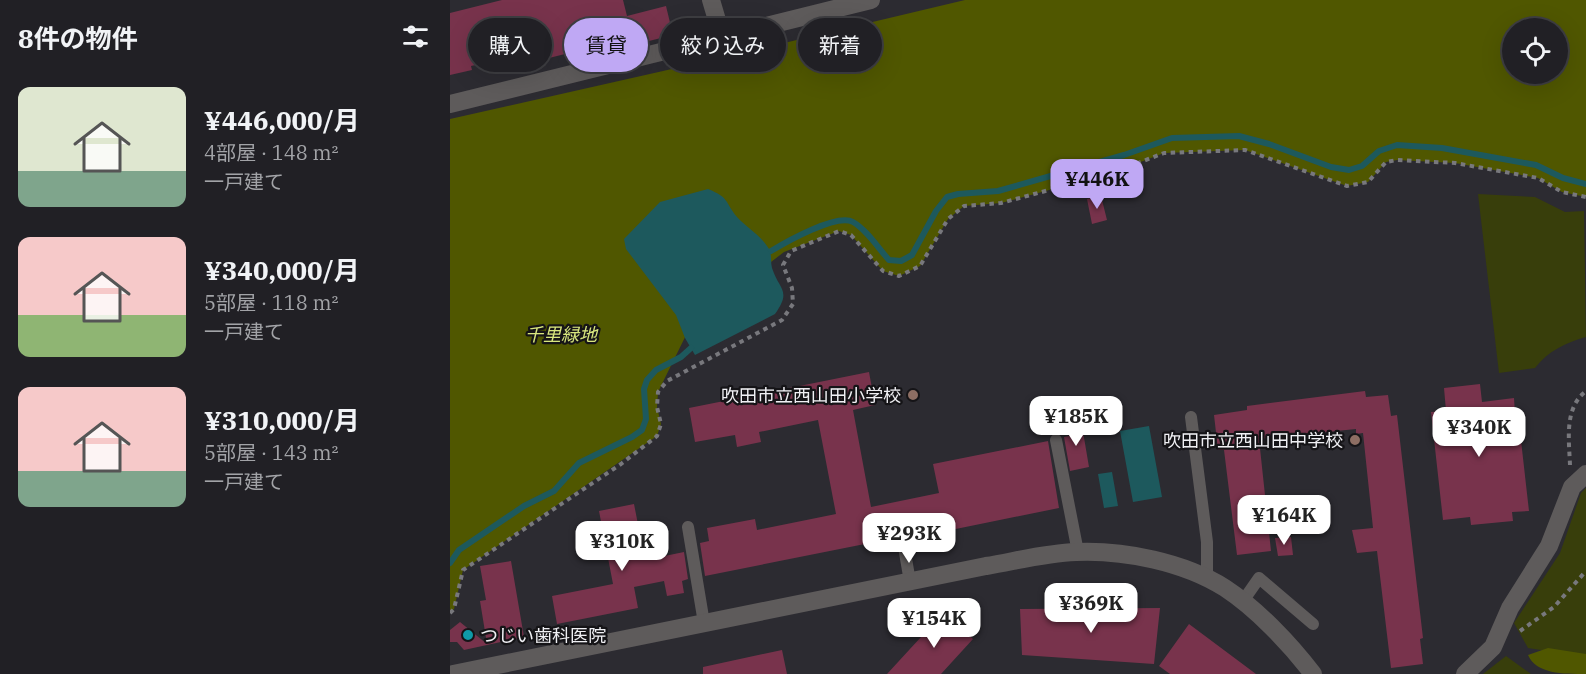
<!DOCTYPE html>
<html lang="ja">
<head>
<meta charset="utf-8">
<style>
  :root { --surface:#212025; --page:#29282d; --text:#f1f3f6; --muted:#a2a3a7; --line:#3e3e42; --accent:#bfa8f4 }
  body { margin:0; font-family:"IBM Plex Serif","Noto Sans JP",serif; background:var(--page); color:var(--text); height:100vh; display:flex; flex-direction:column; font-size:22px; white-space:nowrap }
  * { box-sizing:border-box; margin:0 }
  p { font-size:20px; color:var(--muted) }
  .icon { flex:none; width:33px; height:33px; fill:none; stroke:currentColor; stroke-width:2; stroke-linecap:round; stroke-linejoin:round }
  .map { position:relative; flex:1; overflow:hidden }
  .drawer { display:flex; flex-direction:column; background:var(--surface); width:450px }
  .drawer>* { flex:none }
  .hud { position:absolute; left:18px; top:18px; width:570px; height:54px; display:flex; gap:12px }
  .fabs { position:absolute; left:1052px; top:18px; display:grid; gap:12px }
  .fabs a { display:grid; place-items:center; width:66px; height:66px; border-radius:50%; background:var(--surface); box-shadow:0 6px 24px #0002,0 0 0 2px var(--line); font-size:30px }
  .price { position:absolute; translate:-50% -51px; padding:0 14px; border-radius:12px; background:#fff; color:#222; font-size:20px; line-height:39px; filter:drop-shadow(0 2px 3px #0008) }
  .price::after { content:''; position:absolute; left:50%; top:36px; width:18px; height:14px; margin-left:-9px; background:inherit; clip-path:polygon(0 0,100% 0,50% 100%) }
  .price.active { background:var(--accent); color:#111 }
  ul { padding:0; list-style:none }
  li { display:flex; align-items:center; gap:18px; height:150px; padding:0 18px }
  li span { display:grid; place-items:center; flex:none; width:168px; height:120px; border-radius:12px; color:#555 }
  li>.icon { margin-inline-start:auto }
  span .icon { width:72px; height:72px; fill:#fffc; stroke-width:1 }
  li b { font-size:26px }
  h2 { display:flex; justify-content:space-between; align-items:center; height:72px; padding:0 18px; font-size:26px }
  .chip { padding:0 21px; border-radius:27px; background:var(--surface); box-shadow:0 6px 24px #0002,0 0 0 2px var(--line); font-size:21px; line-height:54px }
  .chip.active { background:var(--accent); color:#111 }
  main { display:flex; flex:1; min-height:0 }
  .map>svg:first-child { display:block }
</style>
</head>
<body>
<main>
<section class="drawer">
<h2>8件の物件<svg class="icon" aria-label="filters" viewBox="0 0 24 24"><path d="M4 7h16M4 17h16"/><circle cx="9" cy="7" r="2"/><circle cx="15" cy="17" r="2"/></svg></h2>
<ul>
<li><span style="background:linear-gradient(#dfe7d0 70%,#7fa58c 0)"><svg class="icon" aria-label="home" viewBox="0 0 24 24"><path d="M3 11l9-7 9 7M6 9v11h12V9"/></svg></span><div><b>¥446,000/月</b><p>4部屋 · 148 m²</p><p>一戸建て</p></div></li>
<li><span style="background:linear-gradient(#f6c9c9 65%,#8fb573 0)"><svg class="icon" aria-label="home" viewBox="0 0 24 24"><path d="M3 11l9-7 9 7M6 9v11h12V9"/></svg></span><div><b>¥340,000/月</b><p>5部屋 · 118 m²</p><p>一戸建て</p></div></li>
<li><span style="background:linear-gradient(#f6c9c9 70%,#7fa58c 0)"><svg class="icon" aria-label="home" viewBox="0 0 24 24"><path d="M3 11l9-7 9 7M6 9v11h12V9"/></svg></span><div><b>¥310,000/月</b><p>5部屋 · 143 m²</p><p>一戸建て</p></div></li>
</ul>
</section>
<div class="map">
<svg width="1136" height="674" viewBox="0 0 1136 674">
  <rect width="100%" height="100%" fill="#2c2b31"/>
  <path fill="#383e0b" d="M1028,194L1085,197L1115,212L1134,211L1136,337C1115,343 1098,351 1085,368L1049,373Z
    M1136,488V657L1078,648L1064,623L1110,553L1131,493Z
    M1056,656L1081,674H1033Z"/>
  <path fill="#505700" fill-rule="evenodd" d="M515,0H1136V197L1112,192L1088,178L1005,163L947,160L936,162L918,182L897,186L795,150L714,153L662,173L551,203L514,206L498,219L470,266L449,276L433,271L401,235L389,231L334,252L242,323L208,392L207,407L211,424L207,436L13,570L4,609L0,613V119L275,57ZM1062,28H1107V74H1062Z
    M1098,648L1136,654V674C1113,674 1086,674 1078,655Z"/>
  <path fill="#1d595d" d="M258,189C280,198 274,201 287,217C296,227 309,234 317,246C323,253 320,260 322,268C329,290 342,290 325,314L245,355L235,338L226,315L176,249L174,239L210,202Z
    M699,426L712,497L683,502L670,431Z
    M662,472L668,506L654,508L648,474Z"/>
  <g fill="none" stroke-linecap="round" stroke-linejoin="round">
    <path stroke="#1d595d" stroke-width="6" d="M321,251C336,242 387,213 403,222C417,230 428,248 439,260L451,261L462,255L486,211L497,197L508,194L548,191L674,155L722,138L789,136L819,144L881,167L899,170L912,166L929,151L947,145L992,148L1086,165L1113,178L1136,184
      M0,563L9,550L74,506L104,491L129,463L182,437L192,430L196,419L194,389L197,380L206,370L231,357L241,348"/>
  </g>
  <path fill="#78334c" d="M52,0H173L177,16L216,6L223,35L191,43L190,38L147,50V46L75,64L76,68L55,73L52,59L21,66L22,70L0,75V13Z
    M651,196L657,220L642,224L637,199Z
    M419,372L425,405L403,410L421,507L489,493L483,464L598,441L609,508L496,531V528L459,535L451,533L445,538L255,576L250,543L259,541L257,528L305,519L307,530L386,514L368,420L309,432L311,442L287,447L285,435L245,442L239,408Z
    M1030,384L1032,402L1064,398L1065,414H1068L1079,511L1062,512L1063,521L1021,525L1020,517L993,520L981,412L996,411L994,388Z
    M915,391L916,397L938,395L941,416L947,415L973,638L970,639L973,664L941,668L927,551L907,553L902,530L923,528L913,433L906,434V429L809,439L821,551L787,555L774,450H768L764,415L797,410V406Z
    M631,420L639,467L620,471L614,437L619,436L616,423Z
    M184,504L195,560L234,552L238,579L232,581L234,593L217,596L214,581L184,587L188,608L107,624L102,596L163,584L149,511Z
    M841,537L843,555L828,556L825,538Z
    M61,561L74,637L14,650L7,642H0V630L10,622L37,644L30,601L36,600L30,566Z
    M710,608L704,664L572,655L570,609Z
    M494,612L523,639L491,674H437Z
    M739,624L806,674H720L709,666Z
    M332,650L337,674H253V667Z"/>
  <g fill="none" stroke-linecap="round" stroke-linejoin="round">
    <path stroke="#78787d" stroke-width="4" stroke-dasharray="4.5 4.5" stroke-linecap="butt" d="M1120,465C1119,439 1114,408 1136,391
      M0,613L4,609L13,570L171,464L207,436L211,424L207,407L208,392L217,381L332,320L343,304L342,288L333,265L341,251L389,231L401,235L433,271L449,276L470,266L498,219L514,206L551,203L662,173L714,153L795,150L897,186L918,182L936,162L947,160L1005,163L1088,178L1112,192L1136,197
      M1070,631L1104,607L1136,571"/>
    <path stroke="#5e5b5b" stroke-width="12" d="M741,417L757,542V579
      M606,440L628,552
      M238,527L254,623
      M453,541L460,582
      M793,601L809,578L863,624"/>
    <path stroke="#5e5b5b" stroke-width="18" d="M0,104L421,0
      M1015,674L1043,647L1060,608L1099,546L1122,487L1136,474"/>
    <path stroke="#5e5b5b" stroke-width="18" d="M261,0L272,37
      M3,674L536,566C566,561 596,553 626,552C674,550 734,562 775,588C807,609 840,644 863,674"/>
  </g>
  <g fill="#8d6e63" stroke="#151417" stroke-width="2">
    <circle cx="463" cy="395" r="6"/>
    <circle cx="905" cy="440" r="6"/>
  </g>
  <circle fill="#0f9aa8" stroke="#151417" stroke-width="2" cx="18" cy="635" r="6"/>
  <g text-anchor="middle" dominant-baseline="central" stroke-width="4.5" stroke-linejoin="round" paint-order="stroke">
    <g font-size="18" font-style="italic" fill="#d8e67e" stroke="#151417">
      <text x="111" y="334">千里緑地</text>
    </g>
    <g font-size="18" fill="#f0f0f4" stroke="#151417" text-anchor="end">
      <text x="451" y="395">吹田市立西山田小学校</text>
      <text x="893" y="440">吹田市立西山田中学校</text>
      <text x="30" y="635" text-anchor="start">つじい歯科医院</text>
    </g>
  </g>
</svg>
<div class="fabs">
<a><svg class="icon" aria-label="locate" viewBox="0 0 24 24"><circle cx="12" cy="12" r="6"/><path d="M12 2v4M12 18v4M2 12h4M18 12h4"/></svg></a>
</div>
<b class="price active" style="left:647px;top:210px">¥446K</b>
<b class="price" style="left:626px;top:447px">¥185K</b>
<b class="price" style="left:1029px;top:458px">¥340K</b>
<b class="price" style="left:834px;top:546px">¥164K</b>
<b class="price" style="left:459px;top:564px">¥293K</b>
<b class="price" style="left:172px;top:572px">¥310K</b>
<b class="price" style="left:641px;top:634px">¥369K</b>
<b class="price" style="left:484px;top:649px">¥154K</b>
<div class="hud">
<a class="chip">購入</a>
<a class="chip active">賃貸</a>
<a class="chip">絞り込み</a>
<a class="chip">新着</a>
</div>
</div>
</main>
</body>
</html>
